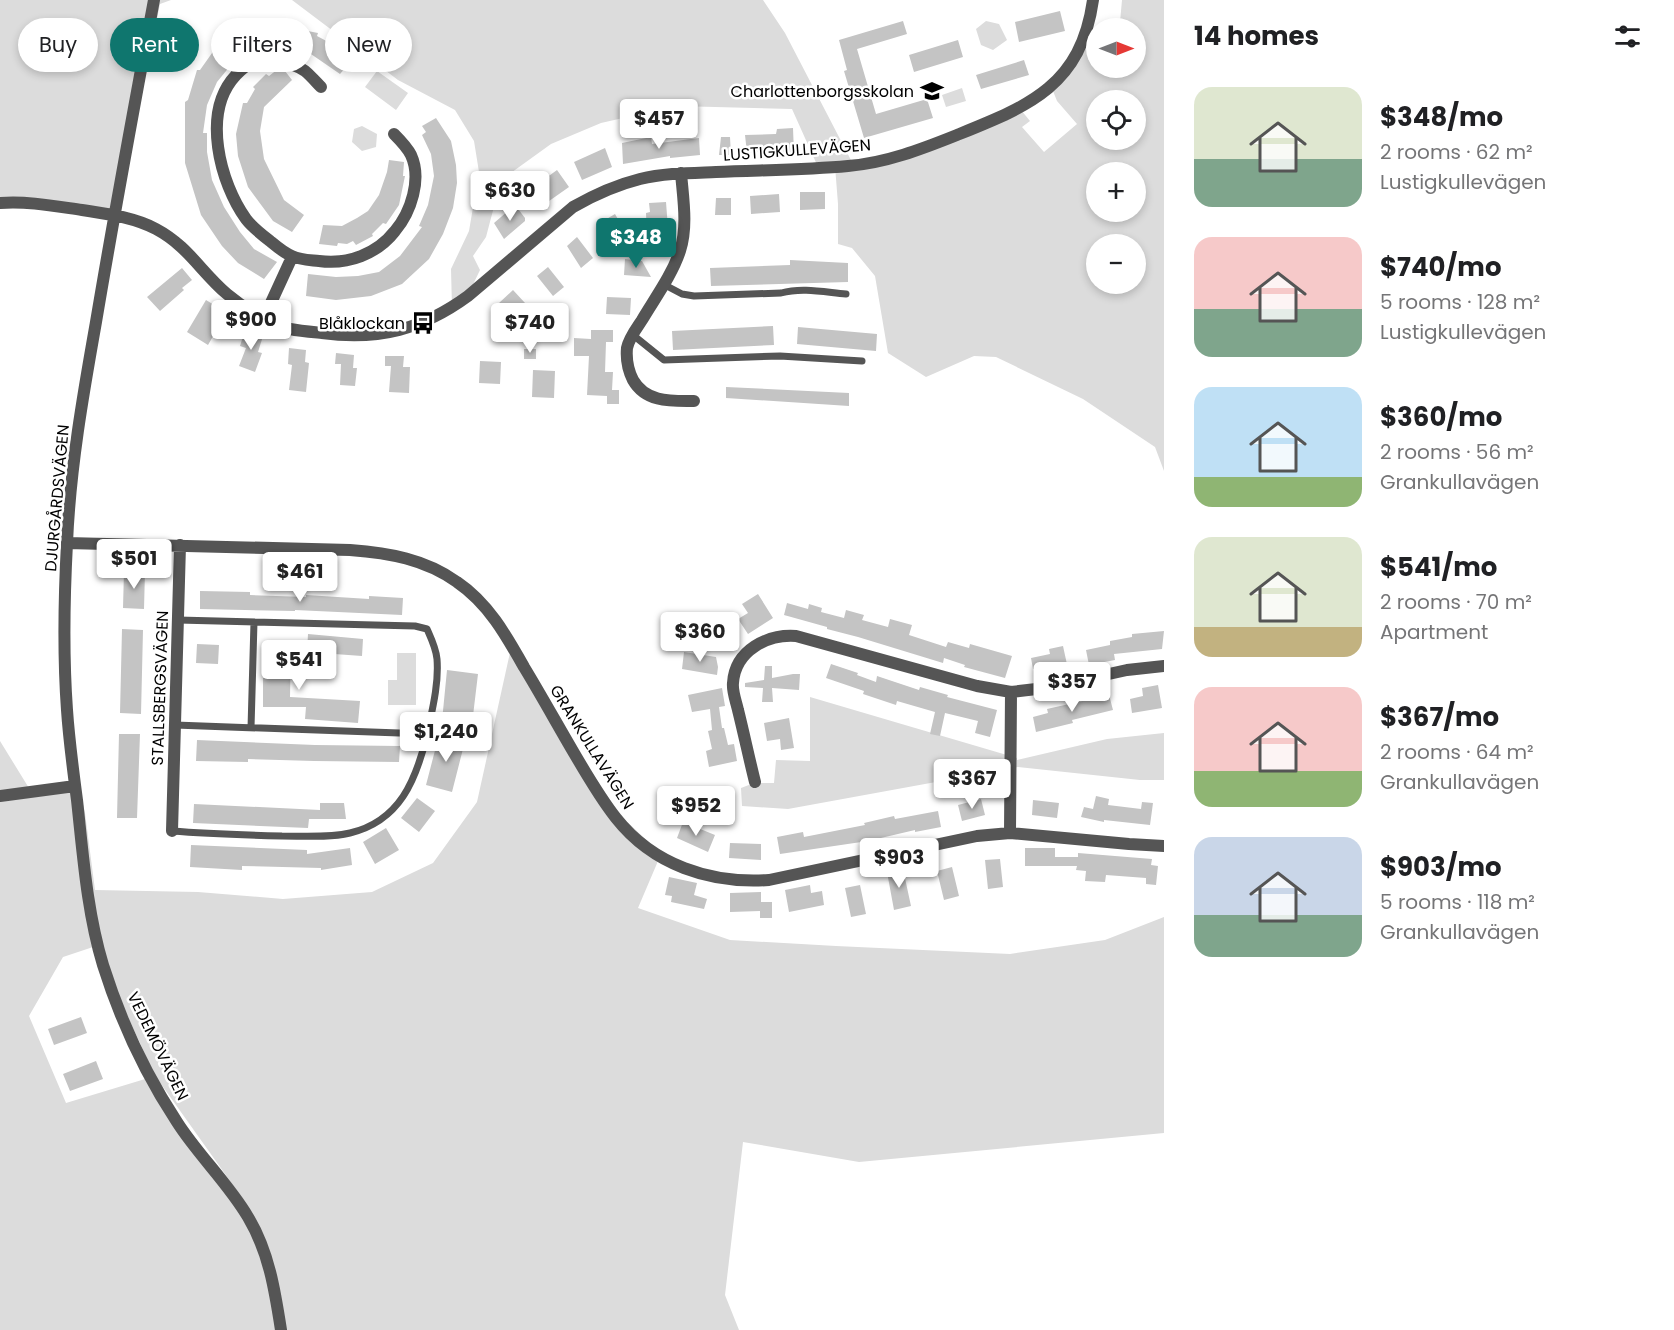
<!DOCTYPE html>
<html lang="en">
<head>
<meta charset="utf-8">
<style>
  :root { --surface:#fff; --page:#f6f6f6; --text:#202124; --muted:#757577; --accent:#0f766e }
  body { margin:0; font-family:Poppins,sans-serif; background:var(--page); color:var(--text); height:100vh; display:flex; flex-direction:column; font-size:22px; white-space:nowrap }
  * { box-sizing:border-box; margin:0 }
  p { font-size:20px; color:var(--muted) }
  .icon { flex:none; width:33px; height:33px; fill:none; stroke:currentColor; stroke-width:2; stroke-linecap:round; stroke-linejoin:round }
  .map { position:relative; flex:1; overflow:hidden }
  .side { display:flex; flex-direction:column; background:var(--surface); width:510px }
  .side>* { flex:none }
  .guide { position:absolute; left:18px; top:18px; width:570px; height:54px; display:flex; gap:12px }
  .needle { width:39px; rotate:90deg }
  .buttons { position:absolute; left:1086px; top:18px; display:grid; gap:12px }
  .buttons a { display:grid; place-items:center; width:60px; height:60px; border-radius:50%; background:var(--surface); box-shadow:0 3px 9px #0003; font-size:30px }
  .price { position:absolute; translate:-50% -51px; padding:0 14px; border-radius:6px; background:#fff; color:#222; font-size:20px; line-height:39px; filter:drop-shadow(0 2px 3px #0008) }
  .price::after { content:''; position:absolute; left:50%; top:36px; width:18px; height:14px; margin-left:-9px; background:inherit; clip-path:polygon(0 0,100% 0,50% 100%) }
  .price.active { background:var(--accent); color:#fff }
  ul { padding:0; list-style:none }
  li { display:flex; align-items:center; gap:18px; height:150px; padding:0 30px }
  li span { display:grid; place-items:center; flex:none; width:168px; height:120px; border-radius:18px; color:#555 }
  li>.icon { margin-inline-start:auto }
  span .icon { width:72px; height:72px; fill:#fffc; stroke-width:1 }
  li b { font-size:26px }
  h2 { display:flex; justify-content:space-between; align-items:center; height:72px; padding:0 30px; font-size:26px }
  .pill { padding:0 21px; border-radius:27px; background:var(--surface); box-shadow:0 3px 9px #0003; font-size:21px; line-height:54px }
  .pill.active { background:var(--accent); color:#fff }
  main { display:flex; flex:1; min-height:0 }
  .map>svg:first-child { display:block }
</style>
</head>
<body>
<main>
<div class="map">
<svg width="1164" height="1330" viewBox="0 0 1164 1330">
  <rect width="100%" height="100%" fill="#fff"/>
  <path fill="#dcdcdc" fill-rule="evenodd" d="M0,0H171L160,4L127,168L113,216L0,204Z
    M292,0H763L785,33L853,164L873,162L1021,110L1030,121L1022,127L1044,152L1077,124L1057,101L1053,91L1067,77L1087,47L1096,59V68H1136V28H1117L1120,22L1122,0H1164V471L1155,447L1083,399L996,357L974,356L926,377L888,353L875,276L852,248L838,244V204L835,166L818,167L792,109L676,106L601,123L551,144L501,180L486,237L473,256L480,270L468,295L452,308L451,269L469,231L479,172L474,141L455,110L398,80ZM1096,100H1136V140H1096ZM1096,172H1136V212H1096ZM1096,244H1136V284H1096Z
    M986,21L999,24L1007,40L993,50L981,45L976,29Z
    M377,71L408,93L396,110L365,87Z
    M962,88L966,101L946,107L942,95Z
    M362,126L377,134L376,147L362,151L352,142L354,129Z
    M513,639L561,725L620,815L661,854L638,908L730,940L836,946L1010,954L1105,940L1164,917V1133L859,1162L743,1142L725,1295L739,1330H0V741L32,793L80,791L85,813L95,890L198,892L283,899L372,892L433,863L477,802ZM102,944L113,984L155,1076L66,1103L29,1016L63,957ZM161,1084L245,1202L179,1117Z
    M397,653H416V705H388V680H397Z
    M810,697L1017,758V760L1107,739L1164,733V780H1140L1018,767L788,809L742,806L741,788L754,783H774L776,760L810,761Z"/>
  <path fill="#c4c4c4" d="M1060,11L1065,31L1019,42L1015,22Z
    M903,21L907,34L857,49L876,114L927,99L933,118L864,138L844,71L847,70L839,40Z
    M250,24L254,28L286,24L287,27L318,33L317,36L347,52L344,55L352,60L340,74L308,52L285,47L284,44L275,45L265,43L267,46L257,47L235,60L217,82L207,105L203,133H207V152L212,180L224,207L240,232L254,249L277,262L264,279L238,263L222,246L201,215L185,163V102L188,100L197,70H200L217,46L221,48Z
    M958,40L963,57L914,72L909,55Z
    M1024,60L1029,75L981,89L976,75Z
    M278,69L285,71L292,80L264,107L260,131L264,159L284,200L304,215L292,232L273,221L248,187L238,156L236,134L243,103H247L255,89L253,87L266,74L269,76Z
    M436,118L451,141L456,165L457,183L453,208L443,234L429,259L402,284L371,296L336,300L306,296L308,274L336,277L358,276L379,272L400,256L422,227L419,226L428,205L434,176L431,154L422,135L426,132L422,126Z
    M793,128L794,154L777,155V150L747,153L745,135L776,134L777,129Z
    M651,137L652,144L699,138L700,155L670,158V156L623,164L622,143Z
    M721,137H730L731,155H719Z
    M605,148L612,167L582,180L574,162Z
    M389,160L404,162L403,176H405L399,205L386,224L383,223L372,234L373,236L356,245L353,241L347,244L338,243L337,246L319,244L323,225L342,226L357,218L368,211L379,195L387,172Z
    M557,170L569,187L542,206L531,189Z
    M800,192H825V209L800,210Z
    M779,194L780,212L751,214L750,196Z
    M716,198H731V215H715Z
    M666,202L668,228H660V234L647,235L646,213L650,212L649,203Z
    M515,205L525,218V221L504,239L494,223Z
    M615,214L630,240L616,248H612L598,224Z
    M577,237L593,258L581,268L567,246Z
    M625,259L642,261L651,277L624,275Z
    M790,260L848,263V282L711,286L710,268L790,265Z
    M548,267L564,287L553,296L537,276Z
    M182,268L192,280L182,288L184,290L160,311L147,297Z
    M513,290L537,316L517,335L503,320L509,315L499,303Z
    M607,297L631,298L630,315L606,314Z
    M206,300L224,311L217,322L220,324L208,345L187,332Z
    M773,326L774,345L673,350L672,331Z
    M798,327L877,334L876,351L797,344Z
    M245,330L263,336L258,352L262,353L255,372L239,366L246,348L240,346Z
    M591,330H613V342H606L605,372H613L612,390H619V404H607V396L587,395L589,356H574V338L591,339Z
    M289,348L306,350L305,362L309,363L306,392L289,390L292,365L288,364Z
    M524,349H536V359H524Z
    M336,353L354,355L353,368H357L355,386L340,385L341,364H335Z
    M385,356H404L403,367H410L409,393L389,392L391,366H385Z
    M480,361L501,362L500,384L479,383Z
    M533,370L555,371L554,398L532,397Z
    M726,387L849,393V406L726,398Z
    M124,571H145L144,609L123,608Z
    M200,591L250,592V595L306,597V595L369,599V596L403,598L402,615L295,610V611L200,609Z
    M758,594L773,618L748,634L738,619L748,613L742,604Z
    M787,603L808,609L809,604L822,608L821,612L844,618L846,610L864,615L862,620L888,627L890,619L912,625L909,635L946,647L948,642L969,648L970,644L1012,656L1005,678L964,667L965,665L944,658L943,663L858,637L827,629V627L784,615Z
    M122,629L143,630L141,714L120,713Z
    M1164,631L1162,649L1114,654L1115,660L1089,665L1086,650L1110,645V641L1132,637V634Z
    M308,634L363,639L362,656L307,652Z
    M197,644L219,645L218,664L196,663Z
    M263,645L291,646L290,697L360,701L358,723L305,719L306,707H263Z
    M1063,646L1068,669L1041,675L1040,668L1033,669L1031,658L1050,654L1049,649Z
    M684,652L716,657L718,667L717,675L682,669Z
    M831,664L858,673L857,675L876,682L877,676L919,690L920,687L948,695L947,697L997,710L990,737L975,733L978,721L945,713L940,736L930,734L935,712L897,701L896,705L863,694L864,691L826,678Z
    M765,666H772V678L793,674H800L799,690L772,688L773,702H762L763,688L745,687V683L764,680Z
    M447,670L478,674L472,724L442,721Z
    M1158,685L1162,708L1132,713L1130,699L1143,696L1142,688Z
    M722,688L725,706L719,707L722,728H724L728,745L734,744L737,761L709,767L706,751L712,749L708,731L712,730L710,709L692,712L688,695Z
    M1109,695L1113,710L1072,720L1073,723L1036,732L1033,717L1048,713L1047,709Z
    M789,718L794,748L781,750L780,739L767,741L764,723Z
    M119,734H140L137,818H117Z
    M439,735L465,741L452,792L426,785Z
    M197,740L315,745L400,746L399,762L314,761L248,759V762L196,761Z
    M1096,796L1109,799L1108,805L1141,809L1142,802L1153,803L1150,825L1104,820V822L1081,817L1084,807L1093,809Z
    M417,798L435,811L419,832L401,818Z
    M981,799L985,815L962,821L958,805Z
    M1033,800L1059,803L1057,818L1032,815Z
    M320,803H344L346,819H309L308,828L193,823L194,804L320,810Z
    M938,811L941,827L915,832V830L868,841L780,854L777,837L803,832L804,837L865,825L864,823L894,816L895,819Z
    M683,822L715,835L708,852L677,838Z
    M386,828L399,850L375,864L363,842Z
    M730,843L761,844V860L729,858Z
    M191,845L307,850V854L350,848L352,865L321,870V868L242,866V870L190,867Z
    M1025,848H1055V857H1078V853L1152,859L1151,865L1158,866L1156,885L1146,884V878L1106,875L1105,882L1085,881L1086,871L1076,870L1077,866H1025Z
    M1000,859L1003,887L988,889L985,860Z
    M952,867L959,896L944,900L937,871Z
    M903,869L911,906L894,910L887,872Z
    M669,877L697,883L694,895L707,899L704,909L671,902L672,896L665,895Z
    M810,885L811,893L822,891L824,905L789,912L785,890Z
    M860,885L866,914L851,917L845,888Z
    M761,892V902H772V918H760V911L730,912V893Z
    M81,1017L87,1033L54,1045L48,1029Z
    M96,1061L103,1079L70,1091L63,1074Z"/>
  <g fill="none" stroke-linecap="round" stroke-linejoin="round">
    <path stroke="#555" stroke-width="7" d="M663,284L682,294L694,296L781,293C802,287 824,292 846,294
      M633,335L664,360L780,356L862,361
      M175,725L427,734
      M251,728L254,622
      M172,831C209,834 245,835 282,836C304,836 328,838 350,833C400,821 416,780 427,735C432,711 439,684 437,659C436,648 431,638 427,629L415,626L178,620"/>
    <path stroke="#555" stroke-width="12" d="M154,0C134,107 114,215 96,322C83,395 70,469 67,543C64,599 63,655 67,710C69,740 73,770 77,800C83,855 87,912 103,965C120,1019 146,1075 177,1122C198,1155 228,1183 248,1217C269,1252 275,1291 281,1330
      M321,87C316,82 311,76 305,71C297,65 286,62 276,60C259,57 247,63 236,75C201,112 220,183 246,219C252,227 261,234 270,241C276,246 284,253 292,256C300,260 310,260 319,261C348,265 377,254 395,231C411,212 422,179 411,155C407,147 400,140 394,134
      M681,173C683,198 688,226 680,251C672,275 655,298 642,320C636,329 629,338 627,348C626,359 628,370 633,380C646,403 672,401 694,401
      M0,203C28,201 54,206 82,210C107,214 133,217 156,229C188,246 201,272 227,294C245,309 267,322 290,329C300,331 312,332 322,333C378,341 423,329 468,296L573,207C594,195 616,185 640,179C665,173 691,173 716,172C760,170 805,170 848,166C886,163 922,149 957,135C1029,106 1081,86 1093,0
      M264,318L292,257
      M67,543L350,550C389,553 425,559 457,582C488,603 506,635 524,667C541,695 557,724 574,753C587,775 600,798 616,818C653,865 710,884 769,880L977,836L1010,833L1129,844L1164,846
      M755,782C749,758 744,734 738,710C736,701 732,691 733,683C735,650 768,634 796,636L977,686L1011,692L1045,688L1127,670L1164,666
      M0,796L75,786
      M172,831L180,545
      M1010,833L1011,692"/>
  </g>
  <defs>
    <g id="school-bare" transform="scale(1.8)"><path d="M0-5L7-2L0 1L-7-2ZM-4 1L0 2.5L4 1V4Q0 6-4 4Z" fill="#000" stroke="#fff" stroke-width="2.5" paint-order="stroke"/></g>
    <g id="bus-bare" transform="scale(1.8)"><path d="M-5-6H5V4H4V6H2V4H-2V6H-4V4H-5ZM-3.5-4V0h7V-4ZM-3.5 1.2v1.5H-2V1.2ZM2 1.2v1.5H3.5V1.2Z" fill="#000" stroke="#fff" stroke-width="2.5" paint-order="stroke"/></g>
  </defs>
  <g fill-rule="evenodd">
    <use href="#school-bare" x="932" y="91"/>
    <use href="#bus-bare" x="423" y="323"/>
  </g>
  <g text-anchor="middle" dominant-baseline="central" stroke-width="5" stroke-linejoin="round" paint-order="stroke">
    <g font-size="16" fill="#000" stroke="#fff" text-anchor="end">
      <text x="914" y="91">Charlottenborgsskolan</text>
      <text x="405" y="323">Blåklockan</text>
    </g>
    <g font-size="16" fill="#000" stroke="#fff">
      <text transform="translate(797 150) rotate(-4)">LUSTIGKULLEVÄGEN</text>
      <text transform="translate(57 498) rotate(-85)">DJURGÅRDSVÄGEN</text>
      <text transform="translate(160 688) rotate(-88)">STALLSBERGSVÄGEN</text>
      <text transform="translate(592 747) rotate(58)">GRANKULLAVÄGEN</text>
      <text transform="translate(158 1046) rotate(64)">VEDEMÖVÄGEN</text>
    </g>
  </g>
</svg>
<div class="buttons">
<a><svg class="needle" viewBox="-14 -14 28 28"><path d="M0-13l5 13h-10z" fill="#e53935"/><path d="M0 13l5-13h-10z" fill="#757577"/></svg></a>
<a><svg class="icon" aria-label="locate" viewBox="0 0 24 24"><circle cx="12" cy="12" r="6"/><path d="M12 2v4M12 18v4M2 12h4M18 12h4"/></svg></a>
<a>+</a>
<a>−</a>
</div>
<b class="price" style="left:659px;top:150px">$457</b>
<b class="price" style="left:510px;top:222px">$630</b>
<b class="price active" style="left:636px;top:269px">$348</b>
<b class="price" style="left:251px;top:351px">$900</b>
<b class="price" style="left:530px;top:354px">$740</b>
<b class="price" style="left:134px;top:590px">$501</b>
<b class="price" style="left:300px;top:603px">$461</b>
<b class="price" style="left:700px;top:663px">$360</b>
<b class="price" style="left:299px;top:691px">$541</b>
<b class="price" style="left:1072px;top:713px">$357</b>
<b class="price" style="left:446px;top:763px">$1,240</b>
<b class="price" style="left:972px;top:810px">$367</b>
<b class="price" style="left:696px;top:837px">$952</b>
<b class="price" style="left:899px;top:889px">$903</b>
<div class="guide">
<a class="pill">Buy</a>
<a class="pill active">Rent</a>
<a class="pill">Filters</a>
<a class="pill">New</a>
</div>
</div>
<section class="side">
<h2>14 homes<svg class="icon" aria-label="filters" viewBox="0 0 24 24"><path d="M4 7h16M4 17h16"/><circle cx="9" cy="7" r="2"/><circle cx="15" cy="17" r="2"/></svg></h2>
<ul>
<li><span style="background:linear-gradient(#dfe7d0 60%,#7fa58c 0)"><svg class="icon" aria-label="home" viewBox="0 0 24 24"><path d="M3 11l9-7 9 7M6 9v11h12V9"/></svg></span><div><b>$348/mo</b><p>2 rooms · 62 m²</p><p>Lustigkullevägen</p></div></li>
<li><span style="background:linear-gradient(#f6c9c9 60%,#7fa58c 0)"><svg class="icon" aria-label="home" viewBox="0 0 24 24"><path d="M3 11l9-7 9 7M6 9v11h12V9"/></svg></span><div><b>$740/mo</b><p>5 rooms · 128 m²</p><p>Lustigkullevägen</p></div></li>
<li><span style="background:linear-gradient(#bfe0f5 75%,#8fb573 0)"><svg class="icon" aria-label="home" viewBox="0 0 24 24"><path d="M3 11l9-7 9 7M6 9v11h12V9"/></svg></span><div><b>$360/mo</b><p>2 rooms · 56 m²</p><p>Grankullavägen</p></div></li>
<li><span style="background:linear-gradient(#dfe7d0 75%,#c2b280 0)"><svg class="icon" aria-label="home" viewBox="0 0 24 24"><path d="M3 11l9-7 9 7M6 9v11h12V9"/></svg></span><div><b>$541/mo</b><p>2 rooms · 70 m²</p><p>Apartment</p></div></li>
<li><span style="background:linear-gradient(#f6c9c9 70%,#8fb573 0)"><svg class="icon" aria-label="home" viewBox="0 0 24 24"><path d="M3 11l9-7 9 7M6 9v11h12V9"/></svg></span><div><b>$367/mo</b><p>2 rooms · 64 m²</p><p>Grankullavägen</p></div></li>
<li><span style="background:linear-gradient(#c9d6e8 65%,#7fa58c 0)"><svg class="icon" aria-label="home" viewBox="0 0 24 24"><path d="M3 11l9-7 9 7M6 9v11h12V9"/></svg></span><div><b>$903/mo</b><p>5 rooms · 118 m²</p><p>Grankullavägen</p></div></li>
</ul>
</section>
</main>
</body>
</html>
